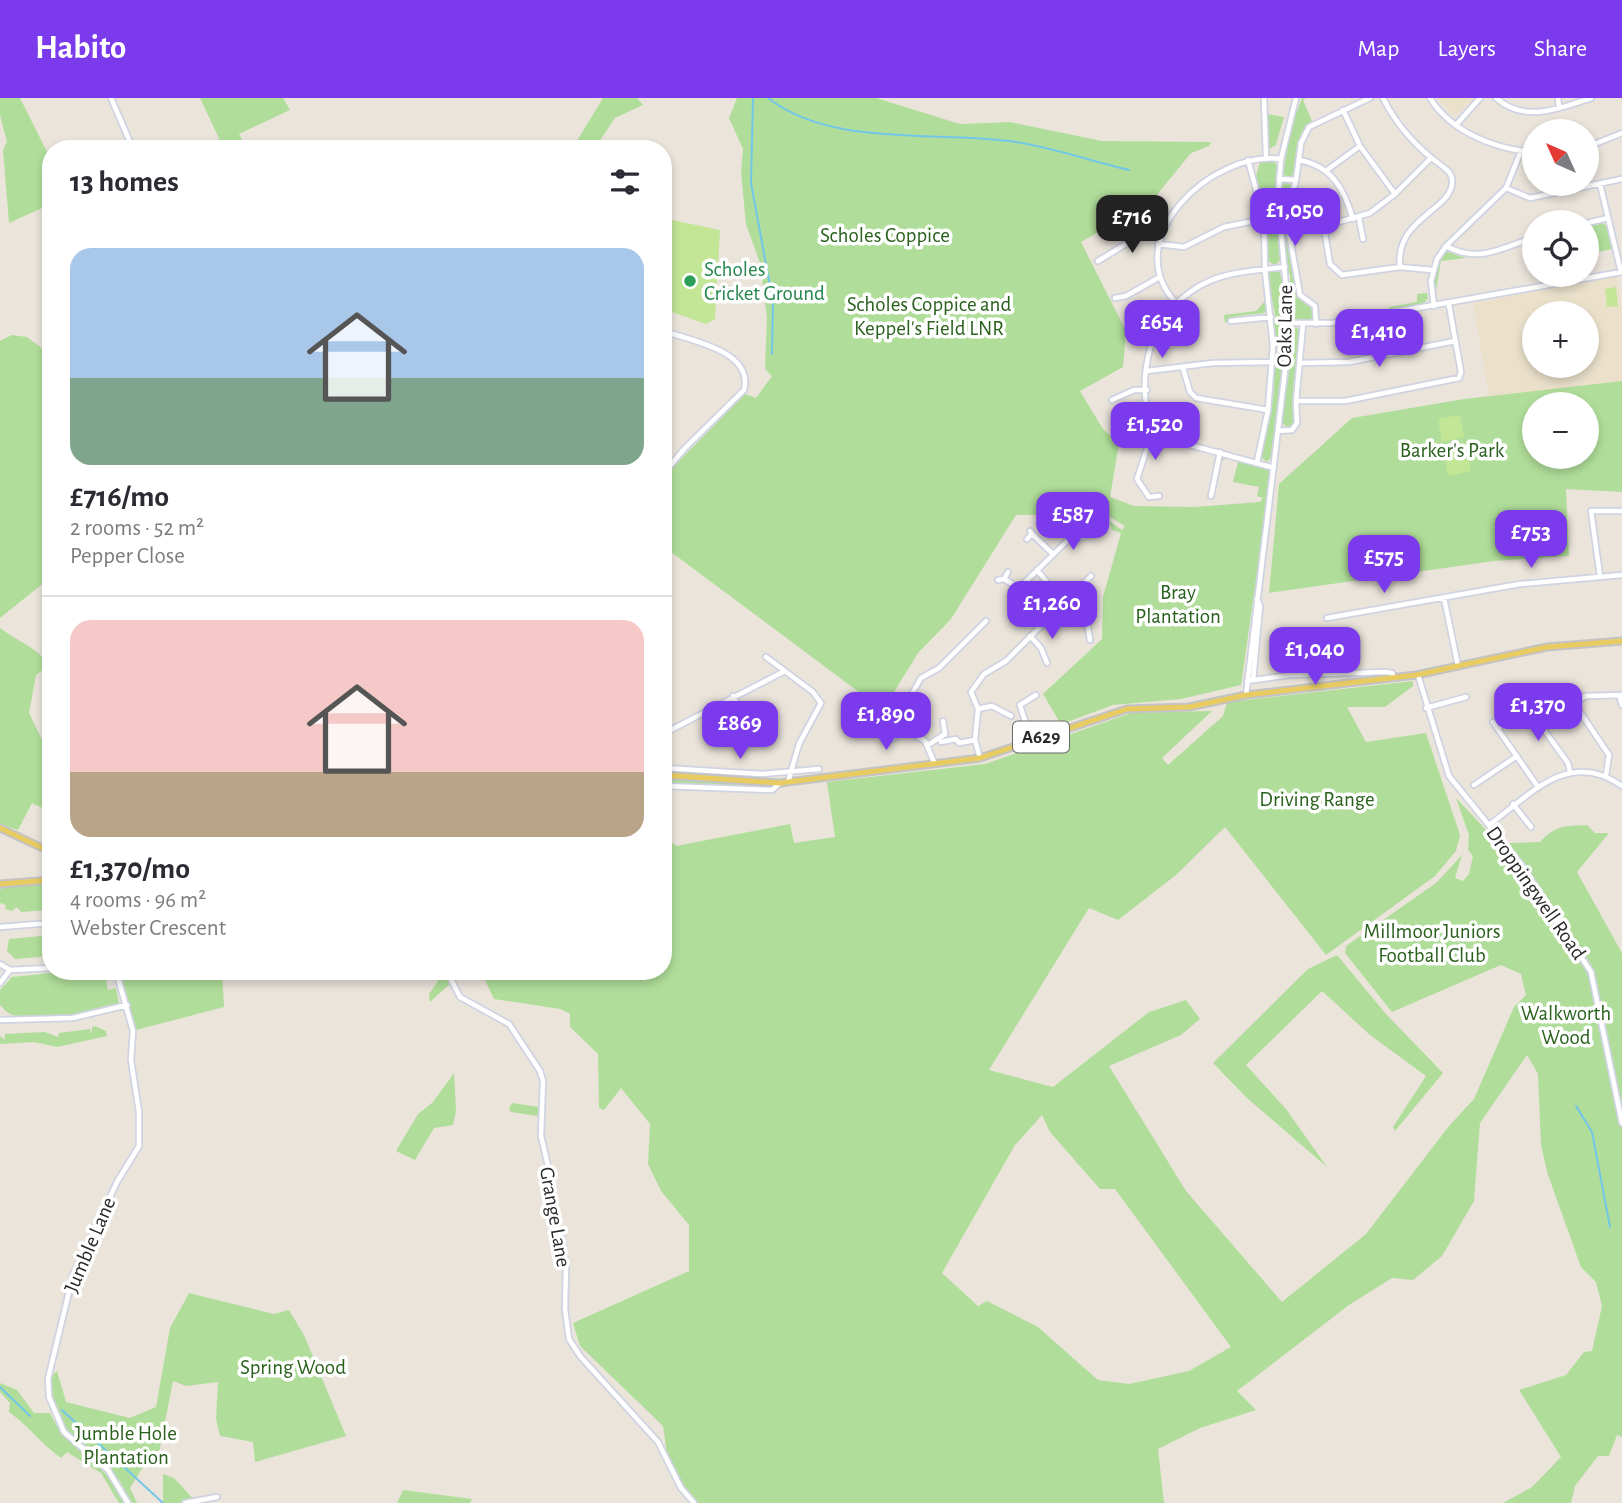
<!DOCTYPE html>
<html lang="en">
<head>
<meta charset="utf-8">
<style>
  :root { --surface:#fff; --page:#f2f2f3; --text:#2b2b33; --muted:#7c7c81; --line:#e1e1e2; --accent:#7c3aed }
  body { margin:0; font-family:"Alegreya Sans",sans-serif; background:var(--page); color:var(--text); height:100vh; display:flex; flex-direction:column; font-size:26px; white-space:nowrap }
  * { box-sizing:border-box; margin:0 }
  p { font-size:23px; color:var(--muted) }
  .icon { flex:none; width:38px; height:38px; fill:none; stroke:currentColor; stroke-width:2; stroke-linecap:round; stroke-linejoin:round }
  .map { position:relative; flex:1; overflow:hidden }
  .side { position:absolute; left:42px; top:42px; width:630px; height:840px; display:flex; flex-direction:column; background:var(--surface); border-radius:28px; box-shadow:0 4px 10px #0003 }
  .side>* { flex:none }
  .needle { width:46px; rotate:315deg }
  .buttons { position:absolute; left:1522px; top:21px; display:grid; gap:14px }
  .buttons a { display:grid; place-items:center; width:77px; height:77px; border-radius:50%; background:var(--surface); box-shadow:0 4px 10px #0003; font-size:35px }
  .price { position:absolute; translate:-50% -60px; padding:0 16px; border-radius:14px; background:var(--accent); color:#fff; font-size:23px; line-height:46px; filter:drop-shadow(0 2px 4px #0008) }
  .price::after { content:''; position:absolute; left:50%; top:42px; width:21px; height:16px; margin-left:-10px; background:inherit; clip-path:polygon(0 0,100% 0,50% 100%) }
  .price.active { background:#222; color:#fff }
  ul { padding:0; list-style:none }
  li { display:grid; align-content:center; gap:14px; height:371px; padding:0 28px }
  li+li { border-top:2px solid var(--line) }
  li span { display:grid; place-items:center; height:217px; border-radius:21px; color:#555 }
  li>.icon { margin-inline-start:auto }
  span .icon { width:126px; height:126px; fill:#fffc; stroke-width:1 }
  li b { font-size:30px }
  h2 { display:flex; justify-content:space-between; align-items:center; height:84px; padding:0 28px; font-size:30px }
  header { display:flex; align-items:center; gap:42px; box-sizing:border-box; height:98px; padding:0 35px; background:var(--accent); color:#fff }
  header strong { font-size:33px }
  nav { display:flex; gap:38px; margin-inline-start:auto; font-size:24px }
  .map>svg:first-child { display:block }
</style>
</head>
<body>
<header>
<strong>Habito</strong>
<nav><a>Map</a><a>Layers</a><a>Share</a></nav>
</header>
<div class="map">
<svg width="1622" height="1405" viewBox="0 0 1622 1405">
  <rect width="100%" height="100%" fill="#eae4db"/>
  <path fill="#ebe1cb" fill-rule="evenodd" d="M1437,0H1474L1459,16L1453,17Z
    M1617,178L1622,212V283L1489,299L1473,205ZM1535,215H1587V268H1535Z"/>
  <path fill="#b0de9a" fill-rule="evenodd" d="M0,0H20L51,62V106L9,125L3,52L7,44L0,17Z
    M200,0H283L290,12L239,36L247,51H224Z
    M603,0H637L643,7L615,20L594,51H572Z
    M737,0H876L960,26L1010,24L1102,43L1211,44L1209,48L1191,55L1151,104L1081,144L1126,233L1123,269L1080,293L1103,331L1119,346L1110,399L1134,408L1194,409L1260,404L1263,400L1257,398L1259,389L1233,384L1238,364L1227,360L1220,364L1223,357L1269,370L1270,385L1241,587L1181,601L1113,607L1062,626L1059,623L1043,596L1102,541L1103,499L1121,435L1112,432L1109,423L1122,432L1125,428L1105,416L1016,417L951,521L918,555L883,612L663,448V379L745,296L756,300L772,278L765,271L767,219L760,165L746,126L741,74L743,51L729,20Z
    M1302,0H1306L1303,2L1312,23L1301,36L1295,76L1289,80L1283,76L1291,29Z
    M1267,16L1284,19L1276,47L1269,51Z
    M1271,61L1277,67L1276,118L1281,161L1275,167L1266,162V126L1256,78L1260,64Z
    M1287,84L1292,87L1287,114L1298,196L1314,210L1312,223L1296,224L1291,219L1290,176L1287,174L1281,87Z
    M1602,125L1607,128L1612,151L1587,156V128Z
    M1445,153L1466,160L1441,163L1435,199V173Z
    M1275,172L1280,174C1294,222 1277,306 1273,357L1267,364L1260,358L1274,294V262L1278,261V239L1274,238L1273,221H1276L1267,178L1270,173Z
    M1427,195L1428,201L1423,202H1427L1423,206L1389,212V209L1417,204V196Z
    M1266,202L1267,212L1264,215L1237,218L1225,225L1224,217L1256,213Z
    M1296,229L1300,233L1293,290L1295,326L1288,330L1282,325L1291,238Z
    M12,237L27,239L51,257V479L0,520V243Z
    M1622,283V394L1566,391L1569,458L1494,463L1269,495L1279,386L1352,320L1464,301ZM1535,306H1587V359H1535Z
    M0,530C17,543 37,549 49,567L36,577L29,615L51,660V714L32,705L18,732L0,726Z
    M1413,583V588L1385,609H1347L1366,644L1426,635L1460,737L1456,753L1435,778L1326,857L1225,729L1176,777L1118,822L1089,810L989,972L1053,989L1149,914L1186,902L1200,921L1181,937L1109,968L1186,1093L1282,1204L1366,1136L1449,1028L1474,1001L1514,909L1526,897L1521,876L1501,867L1392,914L1345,855L1346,848L1436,785L1462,757L1455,780L1463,783L1469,776L1473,758L1468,752L1469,737L1456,700L1503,750L1511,745L1540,744C1556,727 1564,728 1587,727L1595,735H1609L1577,774L1622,855V1339L1617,1337L1609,1358H1598L1575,1388L1571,1405H1503L1532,1389L1561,1359L1519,1292L1566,1277L1584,1254L1592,1253L1602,1208L1596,1184L1581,1169L1548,1077L1541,1047L1538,976L1527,957L1480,1025L1474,1103L1442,1158L1413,1182L1392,1180L1349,1207L1237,1293L1256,1312L1200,1330L1158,1351L1164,1405H698L683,1387L667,1356L663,1328L580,1248L573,1225L689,1173V1127L661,1093L648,1066L650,1026L621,990L604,1012L599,1010L598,956L570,929V916L560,911L494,901L484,880L475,873H663V738L676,748L790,726L794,745L835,739L827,684L985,666L1131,615L1212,613L1162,660L1168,667L1223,618L1227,604ZM1042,1017L1050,1034L1100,1091H1115L1231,1249L1189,1273L1129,1286L1098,1282L1038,1229L987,1203L978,1208L942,1175L1015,1047Z
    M663,679L769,689L663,685Z
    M18,787H51L49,812L21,814L17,809L12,813L5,811L6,807L0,805V791Z
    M51,837V858L15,861L7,853L9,841Z
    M1337,857L1386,916L1443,975L1395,1033L1393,1029L1426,978L1370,937L1322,893L1246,967L1286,1011L1327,1069L1247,1000L1213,965L1308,871Z
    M70,873H111L113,880L106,882L108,892L116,890L119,905C97,916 38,924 13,917C8,916 4,911 0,907V892L12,879Z
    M120,873H222L224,909L136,932Z
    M444,874L451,885L430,904L429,896Z
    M95,928L106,933L107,938L57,949L34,944L0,946V938L5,942V936L45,934L58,939L59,935L90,931L92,936V929Z
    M454,975L456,1013L453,1027L434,1030L415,1062L396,1053L418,1016L433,1004Z
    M512,1005L539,1009L537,1018L511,1014L509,1011Z
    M189,1195L274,1216L289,1212L304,1237L346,1338L255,1364L253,1344L220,1338L216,1321L218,1284L186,1288L173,1283L159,1355L145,1366L130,1390L137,1405H130C116,1360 81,1360 63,1328C55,1314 53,1295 50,1280L57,1273L66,1304L130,1320L156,1309L170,1230Z
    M0,1285L17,1292L34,1315H50C67,1353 110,1366 125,1405H119L101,1375L67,1354L61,1360C41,1346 28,1327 9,1314L10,1305L0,1294Z
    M163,1376L174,1380L197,1405H163Z
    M403,1392L472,1401L470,1405H397Z"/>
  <path fill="#c2e596" d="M672,122L720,132L715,221L706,226L663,211V155Z
    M1616,189L1618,208L1607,209L1605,191Z
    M1460,317L1464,339L1442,344L1438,321Z
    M1466,351L1471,373L1448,378L1444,355Z"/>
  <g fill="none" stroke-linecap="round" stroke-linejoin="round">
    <path stroke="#73c6e7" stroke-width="2" d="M753,0L751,85L773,204L772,256
      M768,0C831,49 933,33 1009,43C1049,48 1090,63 1129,72
      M1576,1008L1592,1034L1610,1129
      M0,1289L30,1318
      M62,1312L163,1405"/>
    <g stroke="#d0d3e1" stroke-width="8">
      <path id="minor" d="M111,0L133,51
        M1264,0L1266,59
        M1383,0C1397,28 1417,50 1442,68C1449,73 1453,77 1452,86C1449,113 1395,121 1400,169
        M1430,0C1451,34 1496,52 1535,54
        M1496,0C1524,25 1559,11 1591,0
        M1558,0L1559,10
        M1343,12L1360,48L1395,96
        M1456,27L1480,0
        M1587,49L1622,35
        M1431,60L1395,96L1370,115L1332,126L1325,136L1330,166L1342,177L1400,169L1432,172
        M1248,62L1264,121L1265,172L1273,248L1268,312L1257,364
        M1299,62C1332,68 1344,91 1353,121
        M1327,72L1360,48
        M1279,81L1296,82L1301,45L1309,29L1370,0
        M1296,82L1289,109L1288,129L1300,197L1315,208L1316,226
        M1600,86L1621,174
        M1506,90L1530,100L1622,81
        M1359,120L1363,141
        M1587,125L1608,120
        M1158,146L1184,149L1224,129L1264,121
        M1446,148C1479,166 1501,150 1535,139
        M1098,163L1152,130L1163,132
        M1115,200L1126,198L1158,180
        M1176,205C1117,141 1212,52 1281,61
        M1434,208L1431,183L1437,161L1446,148L1506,90L1521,53
        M1231,223L1271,219
        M1287,225H1332L1622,174
        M663,233C690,242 754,253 744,292L685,350L663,376
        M1300,265L1349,264L1455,243
        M1183,270L1190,294L1196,300L1268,312
        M1147,273L1213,265L1272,264
        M1112,302L1134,292H1147
        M1296,303H1345L1459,280L1461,274L1449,207
        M1278,333L1292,332L1297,325L1296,303L1303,226
        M1274,370L1172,342C1133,327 1143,260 1158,229C1166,213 1181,200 1196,190C1223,173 1254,173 1285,169
        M1159,398L1149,399L1137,381L1147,350L1159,334
        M1211,398L1220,354
        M1032,436L1053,456
        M1027,441L1032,436L1030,433
        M1037,472L1065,506
        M1600,478L1591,413H1622
        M1004,481L1019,490L1067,443L1104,433
        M998,482L1004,481L1008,474
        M1075,497L1085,511L1090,542
        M1444,500L1458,568
        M1327,520L1520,486L1622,477
        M1030,538L1041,550L1047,565
        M766,559L813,594L821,605L799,646L788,684
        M1418,577L1449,678L1522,768L1591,874L1622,1025
        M1253,582L1260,508L1257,501
        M1247,583L1289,577L1385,574L1392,575L1394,580
        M1566,593L1609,657L1606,677
        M1246,597L1286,265L1287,200L1278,100L1281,61L1296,0
        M1619,597L1622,607
        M733,598L752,632
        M1526,607L1568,665L1570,674
        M1426,610L1466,599
        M978,611L992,608L1011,618
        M1576,611L1577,603L1586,598L1622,597
        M874,624L890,642L906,632
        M1493,624L1538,689
        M1498,630L1529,610
        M663,636L783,574
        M1031,642L1020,607L1036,597
        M941,644L956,641L959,645L975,642
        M928,647L945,636L943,623
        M980,660L975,642L978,611L971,594L984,576L1006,563L1091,478
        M934,664L925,643L906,632L903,624L905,608L921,580L939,570L986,523
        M663,670L761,676L819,671
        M1474,687L1517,658
        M663,688L772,692L780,685
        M1513,706L1531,729
        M1489,727C1530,697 1569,650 1622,688
        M0,829L51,825
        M0,866L10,872L0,885
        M10,872L51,870
        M116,873L133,933L131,962L139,1014V1048L117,1084L73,1177L48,1281L49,1299L64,1334L108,1372L128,1405
        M447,873L460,899L509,926L540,973L543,983L541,1038L550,1076L551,1111L562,1141L566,1168L565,1211L569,1241L580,1258L658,1344L681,1390L694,1405
        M0,922L73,920L127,907
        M185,1405L217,1399"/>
    </g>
    <g stroke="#c3c3c3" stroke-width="9">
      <path id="major" d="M663,677L780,685L980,660L1127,611L1189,609L1246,597L1416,577L1547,549L1622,543
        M0,730L51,754
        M0,786L51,782"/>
    </g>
    <use href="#minor" stroke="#fff" stroke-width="4.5"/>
    <use href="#major" stroke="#e8cc62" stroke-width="5"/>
  </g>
  <circle fill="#2e9e5b" stroke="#fff" stroke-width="2.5" cx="690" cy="183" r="7"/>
  <g text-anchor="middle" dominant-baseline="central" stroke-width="7" stroke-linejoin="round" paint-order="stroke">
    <rect fill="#fff" stroke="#696969" stroke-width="2" x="1013" y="623.5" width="56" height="31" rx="5"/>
    <g font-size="19" font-weight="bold" fill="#292929">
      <text x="1041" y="639">A629</text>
    </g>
    <g font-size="21" fill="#2a611d" stroke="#fff">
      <text x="885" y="137">Scholes Coppice</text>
      <text x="929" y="206">Scholes Coppice and<tspan x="929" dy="24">Keppel's Field LNR</tspan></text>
      <text x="1452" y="352">Barker's Park</text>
      <text x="1178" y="494">Bray<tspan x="1178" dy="24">Plantation</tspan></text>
      <text x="1317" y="701">Driving Range</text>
      <text x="1432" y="833">Millmoor Juniors<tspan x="1432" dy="24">Football Club</tspan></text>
      <text x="1566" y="915">Walkworth<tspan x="1566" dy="24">Wood</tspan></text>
      <text x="293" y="1269">Spring Wood</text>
      <text x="126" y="1335">Jumble Hole<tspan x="126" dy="24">Plantation</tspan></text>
    </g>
    <g font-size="21" fill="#27864d" stroke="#fff" text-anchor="start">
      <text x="704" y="171">Scholes<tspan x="704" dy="24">Cricket Ground</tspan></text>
    </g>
    <g font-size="21" fill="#292929" stroke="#fff">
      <text transform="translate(1285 228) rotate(-89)">Oaks Lane</text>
      <text transform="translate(1536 795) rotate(55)">Droppingwell Road</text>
      <text transform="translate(555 1119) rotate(80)">Grange Lane</text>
      <text transform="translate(90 1147) rotate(-67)">Jumble Lane</text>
    </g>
  </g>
</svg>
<div class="buttons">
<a><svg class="needle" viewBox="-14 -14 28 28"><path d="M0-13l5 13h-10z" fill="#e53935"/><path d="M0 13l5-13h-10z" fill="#7c7c81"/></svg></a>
<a><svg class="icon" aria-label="locate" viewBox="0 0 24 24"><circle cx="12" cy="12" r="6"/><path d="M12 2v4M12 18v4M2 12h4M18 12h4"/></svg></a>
<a>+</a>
<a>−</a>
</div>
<b class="price" style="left:1295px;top:150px">£1,050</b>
<b class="price active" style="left:1132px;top:157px">£716</b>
<b class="price" style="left:1162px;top:262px">£654</b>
<b class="price" style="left:1379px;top:271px">£1,410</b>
<b class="price" style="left:1155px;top:364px">£1,520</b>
<b class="price" style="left:1073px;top:454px">£587</b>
<b class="price" style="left:1531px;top:472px">£753</b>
<b class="price" style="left:1384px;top:497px">£575</b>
<b class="price" style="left:1052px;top:543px">£1,260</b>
<b class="price" style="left:1315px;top:589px">£1,040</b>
<b class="price" style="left:1538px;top:645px">£1,370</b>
<b class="price" style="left:886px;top:654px">£1,890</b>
<b class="price" style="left:740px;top:663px">£869</b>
<section class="side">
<h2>13 homes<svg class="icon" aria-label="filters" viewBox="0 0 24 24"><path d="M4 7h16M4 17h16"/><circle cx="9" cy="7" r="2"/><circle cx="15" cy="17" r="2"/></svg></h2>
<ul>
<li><span style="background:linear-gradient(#a9c7e8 60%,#7fa58c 0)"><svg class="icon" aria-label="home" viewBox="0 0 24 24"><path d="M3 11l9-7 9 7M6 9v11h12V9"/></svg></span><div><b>£716/mo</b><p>2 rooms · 52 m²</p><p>Pepper Close</p></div></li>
<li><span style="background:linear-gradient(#f6c9c9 70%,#b9a48a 0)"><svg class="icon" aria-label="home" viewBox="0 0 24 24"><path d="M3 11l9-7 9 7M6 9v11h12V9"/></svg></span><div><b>£1,370/mo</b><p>4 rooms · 96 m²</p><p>Webster Crescent</p></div></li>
</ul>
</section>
</div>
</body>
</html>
